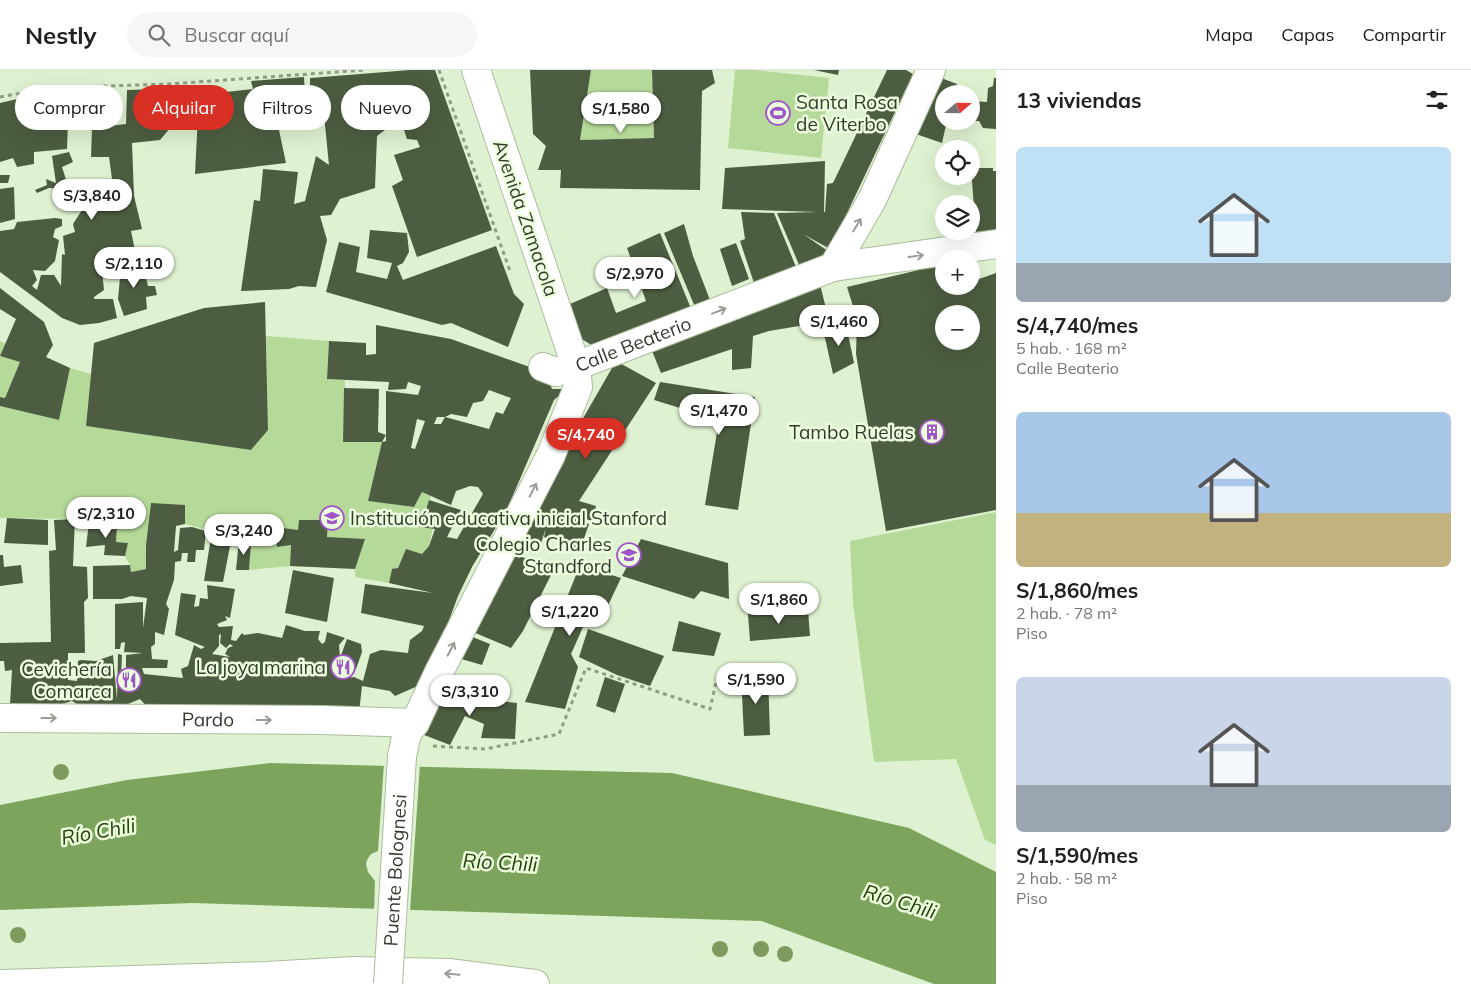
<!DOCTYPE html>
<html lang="es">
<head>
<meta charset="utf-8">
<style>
  :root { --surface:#fff; --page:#f6f6f6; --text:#202124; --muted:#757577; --line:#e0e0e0; --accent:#d93025 }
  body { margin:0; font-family:Mulish,sans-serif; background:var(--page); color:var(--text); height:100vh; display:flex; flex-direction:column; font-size:19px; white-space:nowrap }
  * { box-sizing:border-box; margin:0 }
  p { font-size:16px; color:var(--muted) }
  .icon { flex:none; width:28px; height:28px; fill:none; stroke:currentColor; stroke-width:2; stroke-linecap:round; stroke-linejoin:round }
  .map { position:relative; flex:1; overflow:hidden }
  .panel { display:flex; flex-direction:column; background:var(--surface); width:475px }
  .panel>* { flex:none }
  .banner { position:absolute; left:15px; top:15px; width:475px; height:45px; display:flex; gap:10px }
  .needle { width:32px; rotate:70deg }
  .fabs { position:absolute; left:935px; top:15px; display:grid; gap:10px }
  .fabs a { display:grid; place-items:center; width:45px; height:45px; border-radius:50%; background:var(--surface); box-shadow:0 5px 20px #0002; font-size:25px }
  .price { position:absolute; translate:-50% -42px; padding:0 11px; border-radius:18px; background:#fff; color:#222; font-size:16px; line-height:32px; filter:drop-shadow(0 1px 2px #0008) }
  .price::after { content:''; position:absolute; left:50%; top:30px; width:15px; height:11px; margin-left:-8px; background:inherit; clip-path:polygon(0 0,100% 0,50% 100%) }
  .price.selected { background:var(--accent); color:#fff }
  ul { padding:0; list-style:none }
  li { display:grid; align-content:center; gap:10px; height:265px; padding:0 20px }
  li span { display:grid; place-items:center; height:155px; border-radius:8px; color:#555 }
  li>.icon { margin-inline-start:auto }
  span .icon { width:90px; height:90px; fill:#fffc; stroke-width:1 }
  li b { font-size:21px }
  h2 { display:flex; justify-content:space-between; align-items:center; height:60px; padding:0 20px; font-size:21px }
  .pill { padding:0 18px; border-radius:22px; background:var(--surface); box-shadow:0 5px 20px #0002; font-size:18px; line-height:45px }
  .pill.selected { background:var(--accent); color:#fff }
  header { display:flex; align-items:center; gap:30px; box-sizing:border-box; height:70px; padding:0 25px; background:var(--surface); border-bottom:1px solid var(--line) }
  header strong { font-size:24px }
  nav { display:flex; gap:28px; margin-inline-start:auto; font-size:18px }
  .search { width:350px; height:45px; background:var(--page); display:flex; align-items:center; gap:12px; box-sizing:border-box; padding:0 18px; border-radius:28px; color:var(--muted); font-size:19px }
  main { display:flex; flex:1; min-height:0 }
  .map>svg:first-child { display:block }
</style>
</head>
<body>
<header>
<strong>Nestly</strong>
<div class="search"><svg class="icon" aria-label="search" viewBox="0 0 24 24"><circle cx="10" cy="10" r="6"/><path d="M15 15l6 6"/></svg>Buscar aquí</div>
<nav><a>Mapa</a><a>Capas</a><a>Compartir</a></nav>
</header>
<main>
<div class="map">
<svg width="996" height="914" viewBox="0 0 996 914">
  <rect width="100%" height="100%" fill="#def1d0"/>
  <path fill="#b5d999" d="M591,0H652L654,68L580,70Z
    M735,0H755L829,8L821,88L728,78Z
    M266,266L329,271L327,309L345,310L343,372H382L368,431L414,437L422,422L431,426L422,456L433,458L429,476L422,484L406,479L398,498L392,500L389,513L355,507V499L327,467V450H300L298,460L276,457L277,477L291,475L290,496L249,500L251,474L232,466L185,454L149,455L146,475V499L131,502L130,495L125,486L128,473L116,472L117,457L75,449L0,448V336L59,350L70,298L91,304L86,356L251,380L268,360Z
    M0,271L6,274L0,286L20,292L5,328L0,327Z
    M996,442V775L985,770L956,689L874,692L853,533L850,471Z"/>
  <path fill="#7da45c" d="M270,693L672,703L909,758L996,802V914H934L761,851L192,833L0,840V735L127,710Z"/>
  <path fill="#def1d0" d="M384,693L420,694L410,842L374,841L375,811L368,802L366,794L367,790L371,784L378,781Z"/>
  <path fill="#4d5d41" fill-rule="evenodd" d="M410,0H435L492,160L417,187L392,116L403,110L394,85L420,77L417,70L407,69L395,33L381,38L389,57L377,66L375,118L340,129L331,145L320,146L327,170L316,217L299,216L289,219L241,221L254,130L260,131L263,99L298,102L294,134L305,131L316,86L329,95L323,35L310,30V8Z
    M530,0H591L580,70L654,68L652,0H712L715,13L702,21L700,120L560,118L561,100H538L546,76L533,64Z
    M814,0H839L838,5Z
    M887,0H906L913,4L830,179L803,164L828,181L812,193L800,197L777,143L818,142L722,139L725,98L825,91L824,142H825L827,114L833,113Z
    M936,6L957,14L955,24H944V51H947L942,73L910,62Z
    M304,7L306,43L297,45L300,57L279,60L286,93L195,104L199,25L253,19L251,11Z
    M994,8H996V59L983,58L979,51H971V31L987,32L988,18L993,16Z
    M187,18L181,41L175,40L168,43L171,57L160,70L132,73L134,126L142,159L131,161L137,190L102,200L104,220L94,227V229H113L117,248L99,253L80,255L62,248L0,202V161L14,159L17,152L55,148L62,149V156L55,159L53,167L59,170L55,191L45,201L33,200L37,210L32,216L37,220L41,205H54L61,216L62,184L65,185L63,166L75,162L73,154L82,140L107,135L104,110L112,109L109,87H91L92,58L126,54L127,20Z
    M77,21L76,52H68L67,79L34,82V94L17,97L13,88L0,92V33L39,24L41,31L47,30L49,46L54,44L52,22Z
    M69,82L73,92L62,97L69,119L49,118L37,123L35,120L47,115L46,109L56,113L52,86Z
    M971,98H993V101H996V163L976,164Z
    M0,105H10L8,113H0Z
    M14,117L15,149L0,153V119Z
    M741,142L774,143L796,197L754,213L740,171L745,169Z
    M684,154L693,186L710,230L695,237L664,163Z
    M370,160L407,163L409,182L403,193L397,196L403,210L496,176L514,224L524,234L508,277L451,253L442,255L326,222L339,172L360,177L356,202L387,209L392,193L367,188Z
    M660,163L692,241L598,279L580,268L570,234L607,218L616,243L646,231L627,178Z
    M736,173L749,209L732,216L720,179Z
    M971,188H973L979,209L996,203V440L886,461L856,284L857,249L847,217L944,194V216H971ZM944,244H971V271H944Z
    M142,192L148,216H155L157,225L146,227L147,239L124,246L118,229L121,197Z
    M819,210L829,251L769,261L753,266L751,298L732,300V279L661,303L650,276Z
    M0,218L44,252L53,275L46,287L70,298L59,350L0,336V327L5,328L20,292L0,286L16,249L0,239Z
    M265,232L268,360L251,380L86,356L94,273L204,238Z
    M846,254L854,293L833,304L823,259Z
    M376,255L451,269L527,296L546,303L552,319H561L562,323L554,330L507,439L472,497L458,526L445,561L429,591L420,615L395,626L390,621L362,616L359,643L149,639L140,629L128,634H77L72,631L62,634L10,635L12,600L5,601L4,591H0V573L51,572L49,481L56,480L54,450L75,449L73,496L87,497L88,528L84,532L85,583H68V610L77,611L78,591L81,590L96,591L113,585L117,630L118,584L122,585L121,605H126V585L143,583L124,582L125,572L121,573L120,579H115V534L143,532V558L147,528L131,526L122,529H93V496L130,495L131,502L146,499V475L151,433L185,435V454L176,456L174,482L178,480L180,458L192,457L206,461L204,480H196L195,492H187L188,483H182L181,491L175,492L174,510L166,534L169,539L164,565L155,562V574L151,577L152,589L168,590L167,598H142L144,604L183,608L181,599L188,596L194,575L201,579L205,577L175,565L181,523L196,525L194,537L199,536L200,528L208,529L207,515L235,519L230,548L225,546L227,550L217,554L219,557L233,556L231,570L236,571L242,563L244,565L258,563L282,568L286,555L305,561H320L318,569L322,574L325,572L327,562L345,568L339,575L340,588L347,569L361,574L362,582L356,599L344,602V608L354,607L363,611L370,584L381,580L408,583L410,570L422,561L424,556L361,543L365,514L433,523L389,513L392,499L398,498L406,479L422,484L429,476L435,459L421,457L429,430L461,440L447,467L457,469L483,424L478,417L470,416L456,421L451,435L422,422L414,437L368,431L382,372L386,371V365L382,372H343L344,318L379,319L378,362L386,365V321L418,325L421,316L408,312L406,319L388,320L389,312L327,309L329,271L366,273V285L376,284ZM489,320L511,328L503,344L496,342L489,359L445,347L441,354H434L437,347H445L451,344L467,347L473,333L483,331ZM417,349L425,351L415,379L411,378ZM221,564L220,573L226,578L230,574L233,576L228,578L225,584L230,587L212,584L219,576V565Z
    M616,291L656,313L579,431L596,436L593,451L555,441L589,454L580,480L544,467L546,458L541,473L516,465Z
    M660,312L755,327L738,440L705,435L719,350L654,330Z
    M7,448L48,450V475L4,473Z
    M299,450H328L327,467L365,469L355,499L290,496L291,475L277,477L276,457L298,460Z
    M89,452L117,457L116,472L128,473L125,486L104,485L105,475L86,477Z
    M212,461L232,466L223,512L204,511Z
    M641,469L728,493L729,529L701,521L694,529L622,506Z
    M239,470L251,474L249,500H236Z
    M511,483L554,499L523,561L511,578L473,562Z
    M0,485H3L4,497L21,495L23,513L0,516Z
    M580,495L621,508L604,544H591L584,555L571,584L578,597L565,639L525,632Z
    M293,500L334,508L327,552L285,543Z
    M808,540L810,566L750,571L748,544Z
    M679,551L721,563L714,586L672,581Z
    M588,559L664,586L650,616L617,605L579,587Z
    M460,562L490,574L482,595L451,586Z
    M768,604L770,665L744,666L741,605Z
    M605,607L625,614L615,643L596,636Z
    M442,622L492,630L517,633L515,669L481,668L484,654L465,646L450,675L419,663Z"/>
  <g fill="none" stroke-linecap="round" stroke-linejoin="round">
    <g stroke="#abbd9d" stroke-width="30">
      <g id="minor">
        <path d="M833,197L872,130L931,0"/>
        <path id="s1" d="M543,297L556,302L576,296L833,197L996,174"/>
        <path id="s2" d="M0,648L323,650L415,653"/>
        <path d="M402,686L407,663L415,653L439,602L551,385L578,317L576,296L476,0"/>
      </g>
    </g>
    <g stroke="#abbd9d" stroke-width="30">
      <path id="major" d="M0,914L266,906L353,901L449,903L535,914"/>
    </g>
    <path stroke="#8f9d85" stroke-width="3" stroke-dasharray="4 4" stroke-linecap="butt" d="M439,0L511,204
      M0,27L38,20L76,17L169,14L365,0
      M433,676L485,679L559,664L586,598L710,639L716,612"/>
    <use href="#minor" stroke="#fff" stroke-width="28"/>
    <use href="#major" stroke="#fff" stroke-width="28"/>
    <g stroke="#abbd9d" stroke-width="30" stroke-linecap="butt">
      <g id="minor-bridge">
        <path id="s3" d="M388,914L402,686"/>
      </g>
    </g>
    <use href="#minor-bridge" stroke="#fff" stroke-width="28"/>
  </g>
  <g fill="#7f9a5f">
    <circle cx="61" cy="702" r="8"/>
    <circle cx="18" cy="865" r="8"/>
    <circle cx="720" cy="879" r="8"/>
    <circle cx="761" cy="879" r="8"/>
    <circle cx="785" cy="884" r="8"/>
  </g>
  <defs><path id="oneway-shaft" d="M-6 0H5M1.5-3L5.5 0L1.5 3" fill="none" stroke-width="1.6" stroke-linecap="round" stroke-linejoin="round" transform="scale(1.25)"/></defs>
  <g stroke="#999d96">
    <use href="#oneway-shaft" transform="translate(857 155) rotate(-59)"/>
    <use href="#oneway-shaft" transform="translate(916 186) rotate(-8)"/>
    <use href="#oneway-shaft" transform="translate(719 241) rotate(-21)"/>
    <use href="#oneway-shaft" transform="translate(533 420) rotate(-63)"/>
    <use href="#oneway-shaft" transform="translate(451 579) rotate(-63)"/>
    <use href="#oneway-shaft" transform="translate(49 648)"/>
    <use href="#oneway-shaft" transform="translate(264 650)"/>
    <use href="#oneway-shaft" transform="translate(452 904) rotate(-175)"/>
  </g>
  <defs>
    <g id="stadium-ring" transform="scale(1.25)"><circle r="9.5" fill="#ebffdd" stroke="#9f55c8" stroke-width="1.5"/><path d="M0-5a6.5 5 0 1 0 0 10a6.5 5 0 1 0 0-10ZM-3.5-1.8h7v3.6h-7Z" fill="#9f55c8"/></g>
    <g id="building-ring" transform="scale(1.25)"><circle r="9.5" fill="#ebffdd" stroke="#9f55c8" stroke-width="1.5"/><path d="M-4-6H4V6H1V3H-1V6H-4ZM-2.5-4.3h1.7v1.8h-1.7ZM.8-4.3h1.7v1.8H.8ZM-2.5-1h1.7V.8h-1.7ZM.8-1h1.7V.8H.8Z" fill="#9f55c8"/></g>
    <g id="school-ring" transform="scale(1.25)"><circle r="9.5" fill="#ebffdd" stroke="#9f55c8" stroke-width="1.5"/><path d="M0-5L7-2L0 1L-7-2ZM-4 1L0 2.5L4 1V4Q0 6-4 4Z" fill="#9f55c8"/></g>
    <g id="restaurant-ring" transform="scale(1.25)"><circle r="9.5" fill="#ebffdd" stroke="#9f55c8" stroke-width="1.5"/><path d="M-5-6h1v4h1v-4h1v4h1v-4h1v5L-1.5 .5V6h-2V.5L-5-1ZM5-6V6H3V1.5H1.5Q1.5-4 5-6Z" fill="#9f55c8"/></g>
  </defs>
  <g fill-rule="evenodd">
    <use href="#stadium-ring" x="778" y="43"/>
    <use href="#building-ring" x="932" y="362"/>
    <use href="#school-ring" x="332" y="448"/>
    <use href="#school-ring" x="629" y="485"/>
    <use href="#restaurant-ring" x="343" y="597"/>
    <use href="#restaurant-ring" x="129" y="610"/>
  </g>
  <g text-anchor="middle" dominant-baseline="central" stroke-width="5" stroke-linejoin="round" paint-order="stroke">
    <g font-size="19" fill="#333b2e" stroke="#ebffdd" text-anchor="end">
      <text x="796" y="32" text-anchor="start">Santa Rosa<tspan x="796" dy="22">de Viterbo</tspan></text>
      <text x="914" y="362">Tambo Ruelas</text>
      <text x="350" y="448" text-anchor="start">Institución educativa inicial Stanford</text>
      <text x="612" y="474">Colegio Charles<tspan x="612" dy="22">Standford</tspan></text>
      <text x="326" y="597">La joya marina</text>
      <text x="112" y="599">Cevichería<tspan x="112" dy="22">Comarca</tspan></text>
    </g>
    <g font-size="19" fill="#333b2e" stroke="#ebffdd">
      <text transform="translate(526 148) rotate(71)">Avenida Zamacola</text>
      <text stroke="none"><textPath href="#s1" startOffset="96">Calle Beaterio</textPath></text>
      <text stroke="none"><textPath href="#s2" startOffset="208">Pardo</textPath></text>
      <text stroke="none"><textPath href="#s3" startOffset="114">Puente Bolognesi</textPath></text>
    </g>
    <g font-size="20" font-style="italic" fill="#27400c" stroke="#ebffdd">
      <text transform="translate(98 761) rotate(-10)">Río Chili</text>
      <text transform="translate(500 792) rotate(3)">Río Chili</text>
      <text transform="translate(900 831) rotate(17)">Río Chili</text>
    </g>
  </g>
</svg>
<div class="fabs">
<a><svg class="needle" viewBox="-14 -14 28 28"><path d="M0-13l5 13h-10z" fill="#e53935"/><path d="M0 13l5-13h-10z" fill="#757577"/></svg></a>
<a><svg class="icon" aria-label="locate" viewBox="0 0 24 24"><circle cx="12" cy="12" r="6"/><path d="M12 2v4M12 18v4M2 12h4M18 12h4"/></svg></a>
<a><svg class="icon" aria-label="layers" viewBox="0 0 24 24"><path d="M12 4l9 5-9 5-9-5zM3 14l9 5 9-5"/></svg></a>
<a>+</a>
<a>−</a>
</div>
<b class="price" style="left:621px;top:64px">S/1,580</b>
<b class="price" style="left:92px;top:151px">S/3,840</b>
<b class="price" style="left:134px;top:219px">S/2,110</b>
<b class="price" style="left:635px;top:229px">S/2,970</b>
<b class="price" style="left:839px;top:277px">S/1,460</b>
<b class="price" style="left:719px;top:366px">S/1,470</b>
<b class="price selected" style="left:586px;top:390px">S/4,740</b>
<b class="price" style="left:106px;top:469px">S/2,310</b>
<b class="price" style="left:244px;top:486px">S/3,240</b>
<b class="price" style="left:779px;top:555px">S/1,860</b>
<b class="price" style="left:570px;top:567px">S/1,220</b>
<b class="price" style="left:756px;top:635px">S/1,590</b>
<b class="price" style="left:470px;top:647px">S/3,310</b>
<div class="banner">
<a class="pill">Comprar</a>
<a class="pill selected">Alquilar</a>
<a class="pill">Filtros</a>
<a class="pill">Nuevo</a>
</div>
</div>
<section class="panel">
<h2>13 viviendas<svg class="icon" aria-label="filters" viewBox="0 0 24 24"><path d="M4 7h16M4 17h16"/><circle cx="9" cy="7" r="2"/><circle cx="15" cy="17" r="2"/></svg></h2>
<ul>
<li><span style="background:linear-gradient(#bfe0f5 75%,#9aa5b1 0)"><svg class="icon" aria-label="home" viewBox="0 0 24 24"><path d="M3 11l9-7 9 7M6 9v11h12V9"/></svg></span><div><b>S/4,740/mes</b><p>5 hab. · 168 m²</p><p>Calle Beaterio</p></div></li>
<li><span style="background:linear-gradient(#a9c7e8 65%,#c2b280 0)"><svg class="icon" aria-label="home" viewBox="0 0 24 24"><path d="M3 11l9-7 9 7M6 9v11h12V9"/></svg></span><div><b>S/1,860/mes</b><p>2 hab. · 78 m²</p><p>Piso</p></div></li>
<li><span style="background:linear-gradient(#c9d6e8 70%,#9aa5b1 0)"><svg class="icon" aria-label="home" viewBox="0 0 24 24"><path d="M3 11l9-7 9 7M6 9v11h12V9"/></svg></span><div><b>S/1,590/mes</b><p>2 hab. · 58 m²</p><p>Piso</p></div></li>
</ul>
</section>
</main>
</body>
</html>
